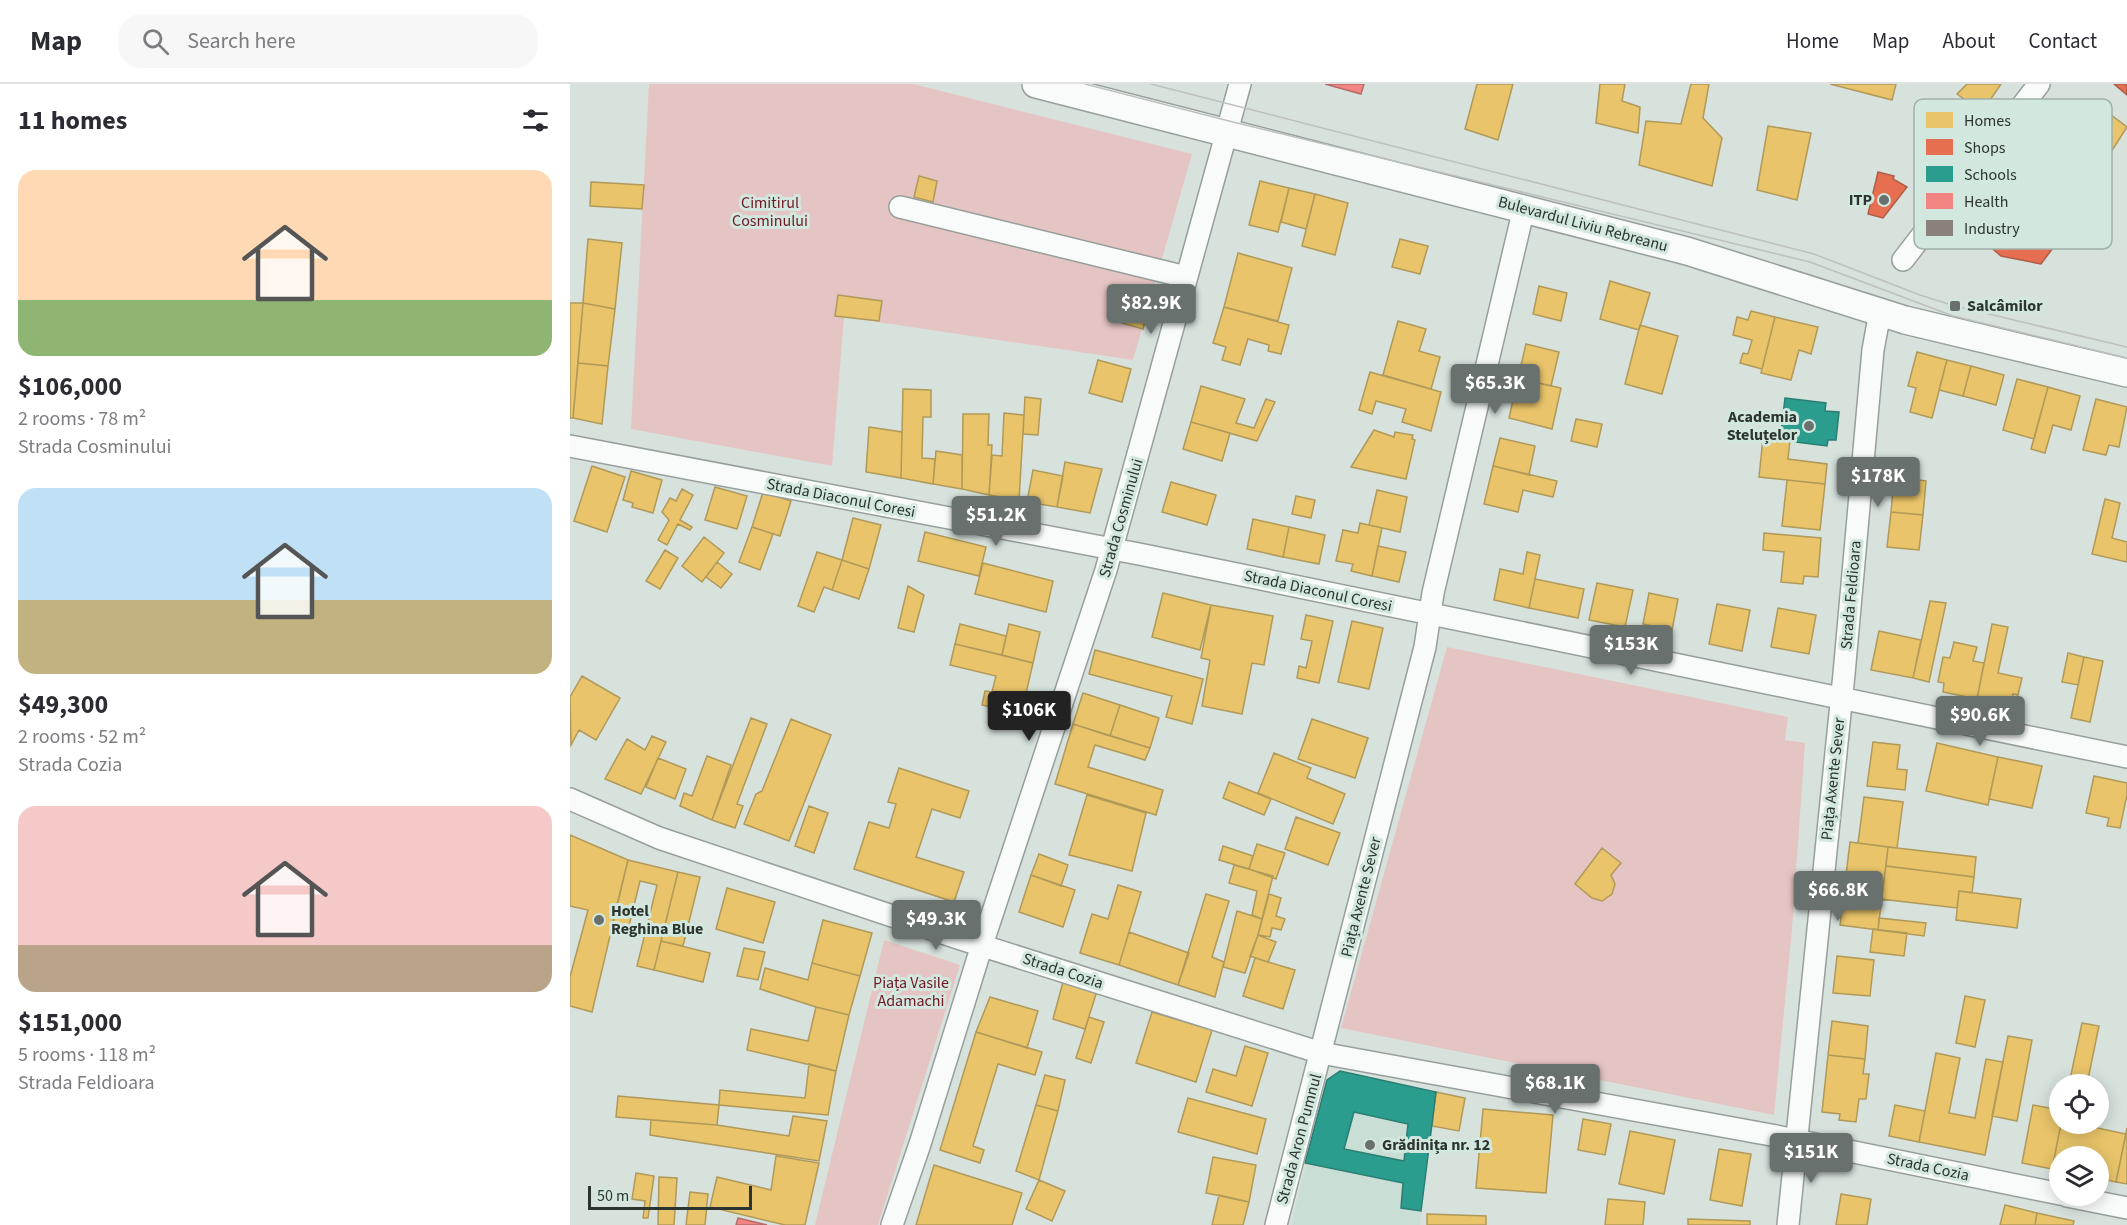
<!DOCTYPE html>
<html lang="en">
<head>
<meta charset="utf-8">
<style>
  :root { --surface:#fff; --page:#f7f7f7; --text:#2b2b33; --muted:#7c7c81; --line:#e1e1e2; --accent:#68716d }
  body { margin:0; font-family:"Source Sans 3",sans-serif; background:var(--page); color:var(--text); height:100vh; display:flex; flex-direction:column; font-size:22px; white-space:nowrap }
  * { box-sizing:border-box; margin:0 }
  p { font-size:20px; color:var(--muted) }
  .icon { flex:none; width:33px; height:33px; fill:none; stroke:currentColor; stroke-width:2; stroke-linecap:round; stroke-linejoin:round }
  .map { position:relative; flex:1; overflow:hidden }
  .details { display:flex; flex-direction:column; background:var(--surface); width:570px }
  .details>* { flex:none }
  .controls { position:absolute; left:1479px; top:990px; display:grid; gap:12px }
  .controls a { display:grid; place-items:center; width:60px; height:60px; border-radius:50%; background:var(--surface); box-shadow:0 3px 15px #0003; font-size:30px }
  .scale { position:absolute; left:18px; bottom:15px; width:164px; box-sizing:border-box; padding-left:6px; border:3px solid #2c3430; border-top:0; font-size:16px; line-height:21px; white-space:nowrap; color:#2c3430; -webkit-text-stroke:4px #d2e7dd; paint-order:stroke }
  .price { position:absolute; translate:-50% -51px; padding:0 14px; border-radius:6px; background:var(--accent); color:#fff; font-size:20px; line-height:39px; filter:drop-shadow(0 2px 3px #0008) }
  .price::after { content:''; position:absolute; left:50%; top:36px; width:18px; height:14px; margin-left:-9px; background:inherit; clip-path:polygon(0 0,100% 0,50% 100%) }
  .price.selected { background:#222; color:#fff }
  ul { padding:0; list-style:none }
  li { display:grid; align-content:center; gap:12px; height:318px; padding:0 18px }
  li span { display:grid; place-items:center; height:186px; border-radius:18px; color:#555 }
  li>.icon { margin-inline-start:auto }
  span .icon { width:108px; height:108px; fill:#fffc; stroke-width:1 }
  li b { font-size:26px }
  h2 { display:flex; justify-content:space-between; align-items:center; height:72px; padding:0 18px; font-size:26px }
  header { display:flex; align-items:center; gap:36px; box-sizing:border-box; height:84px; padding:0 30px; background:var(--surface); border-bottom:2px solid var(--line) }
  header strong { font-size:28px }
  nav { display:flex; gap:33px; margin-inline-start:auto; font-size:21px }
  .search { width:420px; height:54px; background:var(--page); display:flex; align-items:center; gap:15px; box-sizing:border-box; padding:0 21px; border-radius:24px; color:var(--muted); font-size:22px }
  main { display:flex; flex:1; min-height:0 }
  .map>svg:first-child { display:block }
</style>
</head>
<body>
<header>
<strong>Map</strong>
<div class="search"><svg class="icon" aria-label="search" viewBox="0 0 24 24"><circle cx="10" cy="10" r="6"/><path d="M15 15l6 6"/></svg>Search here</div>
<nav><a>Home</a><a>Map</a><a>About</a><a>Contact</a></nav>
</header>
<main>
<section class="details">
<h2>11 homes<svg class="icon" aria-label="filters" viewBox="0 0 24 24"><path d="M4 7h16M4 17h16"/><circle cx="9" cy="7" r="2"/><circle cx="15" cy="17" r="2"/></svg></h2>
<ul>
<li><span style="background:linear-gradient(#ffd9b3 70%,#8fb573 0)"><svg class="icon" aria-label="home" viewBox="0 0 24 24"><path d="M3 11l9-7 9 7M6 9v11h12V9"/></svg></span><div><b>$106,000</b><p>2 rooms · 78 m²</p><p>Strada Cosminului</p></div></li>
<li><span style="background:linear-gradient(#bfe0f5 60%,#c2b280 0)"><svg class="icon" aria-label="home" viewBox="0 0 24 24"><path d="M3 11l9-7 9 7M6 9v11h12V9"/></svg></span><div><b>$49,300</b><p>2 rooms · 52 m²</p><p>Strada Cozia</p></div></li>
<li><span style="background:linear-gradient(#f6c9c9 75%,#b9a48a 0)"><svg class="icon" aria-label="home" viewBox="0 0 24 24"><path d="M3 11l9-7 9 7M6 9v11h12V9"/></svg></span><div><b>$151,000</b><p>5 rooms · 118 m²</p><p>Strada Feldioara</p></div></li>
</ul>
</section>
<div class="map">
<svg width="1557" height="1141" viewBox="0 0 1557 1141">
  <rect width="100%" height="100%" fill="#d7e2dd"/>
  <path fill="#c9ded4" d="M770,987L866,1008L850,1141H721L757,996Z"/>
  <path fill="#e5c5c3" d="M79,0H344L622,70L563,276L274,233L262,382L61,345Z
    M877,563L1218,633L1215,656L1235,659L1222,845L1204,1031L771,944Z
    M314,856L390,881L308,1141H245Z"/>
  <path fill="#e9c46a" stroke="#b09959" stroke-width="1.5" d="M907,0H943L928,56L895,45Z
    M1030,0H1055L1052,17L1070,23L1068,49L1026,39Z
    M1121,0H1139L1133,34L1152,54L1142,102L1069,81L1076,37L1111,40Z
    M1260,0H1326L1322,16Z
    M1397,0H1431L1412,28L1387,10Z
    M1521,16L1557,43L1534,79L1492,45Z
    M1198,42L1241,49L1227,116L1187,106Z
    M349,92L367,97L363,118L344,113Z
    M690,97L719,104L708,148L679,141Z
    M21,98L74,101L72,125L20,122Z
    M719,104L745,110L736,145L711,138Z
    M745,110L778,119L765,171L732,162Z
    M18,155L52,159L45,225L13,219Z
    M830,155L858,162L850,190L822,183Z
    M668,169L722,184L708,237L654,223Z
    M1040,197L1080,209L1069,246L1030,235Z
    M969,202L997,209L991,237L963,230Z
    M561,209L581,214L573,245L552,239Z
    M268,211L312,217L309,237L265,232Z
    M0,219H13L3,334H0Z
    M13,219L45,225L38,282L8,279Z
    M654,223L719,241L711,270L698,267L699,261L678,255L670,281L652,276L656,263L643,259Z
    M1181,227L1205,233L1192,285L1170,279L1173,269L1178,270L1182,256L1163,251L1167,233L1178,236Z
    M1205,233L1248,243L1241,270L1229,266L1221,296L1191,289Z
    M828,237L856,245L849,267L870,273L861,305L813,291Z
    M1070,241L1108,252L1092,310L1055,300Z
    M956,260L989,268L981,302L948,294Z
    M1347,268L1377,276L1362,334L1340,328L1346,304L1338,302Z
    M528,276L561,285L552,318L519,309Z
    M1377,276L1401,282L1393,312L1369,306Z
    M8,279L38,282L32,340L3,334Z
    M1401,282L1434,291L1426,321L1393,312Z
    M800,288L871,308L861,347L832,338L836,325L806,317L802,330L789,326Z
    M948,294L991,304L982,345L939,334Z
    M1447,295L1478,303L1464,355L1433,346Z
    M631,302L675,315L666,339L684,344L696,315L705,318L687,357L621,338Z
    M1478,303L1510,312L1501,346L1483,341L1475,369L1461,365Z
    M333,305L361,306V333H353L352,374L365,375L363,400L331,394Z
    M455,313L471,315L468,351L453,350Z
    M1526,315L1557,323L1549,363L1539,361L1536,371L1513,366Z
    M434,329L454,331L449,416L419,411L422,371L432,372Z
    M393,330H419L418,361H422L419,411L392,405Z
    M1006,335L1032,340L1027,363L1001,357Z
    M621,338L660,349L652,377L613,365Z
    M299,343L332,348L331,394L296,388Z
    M804,346L824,353L825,348L843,351L842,355L845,356L836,395L781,383Z
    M930,354L965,362L959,391L923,382Z
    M1193,354L1220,357L1218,375L1257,380L1255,400L1189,393Z
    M366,367L392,371V405L363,400Z
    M495,378L532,385L520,429L487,423Z
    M22,382L55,393L37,448L4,437Z
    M923,382L987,397L983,413L953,406L948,428L914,420Z
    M463,386L493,392L487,423L457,418Z
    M61,387L92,396L83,429L62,423L63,419L53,416Z
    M1324,393L1356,397L1353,431L1321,428Z
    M1217,396L1255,400L1250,446L1212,442Z
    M601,398L646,411L637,441L592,428Z
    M145,403L177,412L167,445L135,436Z
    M112,405L123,411L110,436L122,443L120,446L108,440L97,461L88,456L99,436L92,428L100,414L106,417Z
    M807,406L837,413L830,448L799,441Z
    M193,408L221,417L210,452L182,443Z
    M726,412L745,416L741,434L722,430Z
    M1535,415L1550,419L1542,454L1557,458V478L1522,470Z
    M1321,428L1353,431L1349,466L1317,463Z
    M283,434L311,441L299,485L272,476Z
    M683,435L719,443L713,473L677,465Z
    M790,439L812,444L802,492L781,487L783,480L766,477L773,446L788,449Z
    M182,443L203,450L190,486L169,478Z
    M719,443L755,451L749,480L713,473Z
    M355,448L416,463L409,492L348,477Z
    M1194,449L1251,454L1248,493L1234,492L1233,500L1211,498L1214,468L1193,466Z
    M134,453L154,469L132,498L112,482Z
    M808,462L836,468L829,498L802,492Z
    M95,466L108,474L90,505L76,497Z
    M247,468L272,476L262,506L254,503L244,528L228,522Z
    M957,468L970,471L959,524L924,516L930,485L953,490Z
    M272,476L299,485L289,515L262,506Z
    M147,478L162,490L151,504L136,493Z
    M413,479L483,497L476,528L405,510Z
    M965,495L1014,505L1008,534L959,524Z
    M1027,499L1063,506L1055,543L1019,536Z
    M338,502L354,511L344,548L328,544Z
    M593,509L641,521L630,566L582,553Z
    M1079,509L1108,515L1102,546L1073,540Z
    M1360,517L1376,519L1359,598L1343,594Z
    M1147,520L1180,526L1172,567L1139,560Z
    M641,521L703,532L694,581L682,579L672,630L632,622L640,576L631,574Z
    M1208,524L1246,531L1239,570L1201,563Z
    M736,531L763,537L749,599L727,594L729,582L736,584L742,557L731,555Z
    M782,537L813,544L799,605L768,598Z
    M390,540L436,552L432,571L385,560Z
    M439,540L470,548L463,579L432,571Z
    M1422,540L1438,543L1428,589L1452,594L1448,611L1443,610L1441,621L1407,615Z
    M1309,547L1351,556L1343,594L1301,586Z
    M1384,558L1407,563L1403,577L1414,579L1407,615L1373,608L1374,599L1368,598L1373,573L1380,574Z
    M385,560L463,579L451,631L412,621L415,607L422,608L426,592L380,581Z
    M525,566L633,595L622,640L596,633L602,612L519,590Z
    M1498,569L1514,573L1508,601L1492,598Z
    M1514,573L1533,577L1520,638L1501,634Z
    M12,592L50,614L26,656L9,646L1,661L0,613Z
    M513,609L550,621L540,652L503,640Z
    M550,621L589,634L580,664L540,652Z
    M181,634L197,640L167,720L173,722L165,744L142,736Z
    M221,635L261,651L219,757L174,740L186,710L192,707Z
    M742,635L798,654L785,694L728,675Z
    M503,640L580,664L575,676L525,661L518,683L593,706L586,731L485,700Z
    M82,652L96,658L71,710L35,695L57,655L75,666Z
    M1303,658L1330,661L1327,685L1337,686L1335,706L1297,702Z
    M1367,659L1428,673L1418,721L1356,707Z
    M704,669L741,684L737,694L775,710L763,740L688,709Z
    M137,672L161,681L142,736L110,722L114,709L122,712Z
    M1428,673L1472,682L1462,724L1419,715Z
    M88,674L116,685L105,715L76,703Z
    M329,684L399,707L390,734L362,725L346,773L394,788L384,818L284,785L299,738L319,744L326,720L318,718Z
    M1524,692L1557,699V711L1550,744L1537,742L1539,734L1516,729Z
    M659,698L701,715L694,731L653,714Z
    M517,711L576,729L562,787L499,771Z
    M1294,713L1333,718L1327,764L1288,759Z
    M239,722L258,729L244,769L225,762Z
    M726,733L770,749L758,781L715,765Z
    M0,751L58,776L22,928L0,922V893L18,826L0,822Z
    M1280,758L1318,763L1308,846L1270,841Z
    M687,760L715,769L706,795L679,785Z
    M653,762L683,772L679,785L649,776Z
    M1318,763L1406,773L1404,793L1316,782Z
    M1032,764L1051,779L1041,791L1045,800L1042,810L1032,817L1022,814L1005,800Z
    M469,770L498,781L491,802L461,791Z
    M58,776L108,788L84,886L67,882L87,801L70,797L57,850L41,845Z
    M664,781L703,792L692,835L682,831L687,807L659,799Z
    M1316,782L1404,793L1402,809L1389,807L1387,824L1311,815Z
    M108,788L130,793L113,862L91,857Z
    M461,791L505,806L493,843L449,828Z
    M548,801L571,808L549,881L510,869L522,830L538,835Z
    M157,804L205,818L193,859L146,845Z
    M1389,807L1451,815L1447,844L1386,836Z
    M636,810L659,817L642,873L654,878L645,913L608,901Z
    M699,810L711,814L706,832L715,835L711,846L702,844L700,853L688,851Z
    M667,827L692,835L688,851L675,889L653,883Z
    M1309,834L1356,839L1354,852L1308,846Z
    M253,836L302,849L290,892L242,879Z
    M1303,845L1337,849L1334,872L1300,868Z
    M559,848L619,869L608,901L549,881Z
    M688,851L706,858L698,878L680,872Z
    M91,857L140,869L133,898L84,886Z
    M174,864L195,868L188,896L167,892Z
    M1267,872L1304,876L1300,912L1263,909Z
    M685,874L725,886L713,925L673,912Z
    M242,879L290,892L279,931L246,923L190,905L195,884L238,896Z
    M493,898L527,907L515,945L483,935Z
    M1395,912L1415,916L1405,963L1386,959Z
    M420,913L468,927L457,964L406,948Z
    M246,923L279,931L266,987L177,966L181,945L238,957Z
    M582,928L642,946L626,998L566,979Z
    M519,933L534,938L521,979L506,974Z
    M1262,937L1298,942L1295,975L1258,971Z
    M1512,939L1529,942L1517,1000H1499Z
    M406,948L472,968L465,991L428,980L403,1062L414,1066L410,1079L370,1066Z
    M1438,952L1462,956L1447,1037L1422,1032Z
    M675,962L698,969L682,1022L636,1008L643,985L666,992Z
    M1366,969L1390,974L1379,1029L1405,1034L1416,975L1433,978L1415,1071L1349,1058Z
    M1258,971L1295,975L1293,990H1299L1296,1015H1289L1286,1038L1269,1036L1270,1030L1252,1028Z
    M239,980L266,987L258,1031L149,1021L150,1006L235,1014Z
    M475,991L495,996L488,1027L466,1021Z
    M866,1008L895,1014L889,1047L862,1042Z
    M48,1012L149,1021L147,1041L46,1033Z
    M618,1014L696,1035L687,1070L608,1048Z
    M466,1021L488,1027L469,1096L446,1087Z
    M1325,1021L1355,1027L1349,1058L1319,1052Z
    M1463,1021L1490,1026V1040H1491L1482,1085L1452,1079Z
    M913,1025L983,1031L976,1109L906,1104Z
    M223,1032L257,1037L249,1077L80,1051L81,1036L147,1041L219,1052Z
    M1013,1035L1041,1040L1035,1071L1008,1066Z
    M1491,1040H1509L1556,1050L1546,1098L1528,1094V1072H1490V1086L1482,1085Z
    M1557,1044V1100L1546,1098Z
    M1060,1047L1105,1056L1094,1110L1049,1100Z
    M1149,1065L1181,1070L1172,1122L1140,1116Z
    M206,1072L249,1079L235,1141H215L140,1123L147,1093L201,1106Z
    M643,1073L686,1081L679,1118L636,1109Z
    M364,1081L452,1109L442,1141H346Z
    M66,1089L84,1092L78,1134H73L75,1117L62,1115Z
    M89,1093L107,1094L104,1141H88Z
    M469,1096L495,1107L482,1137L456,1125Z
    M120,1108L138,1110L135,1141H116Z
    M1271,1110L1301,1115L1297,1141H1266Z
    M649,1111L679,1118L673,1141H642Z
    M1038,1115L1075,1118L1073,1141H1035Z
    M1435,1121L1467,1129L1465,1141H1430Z
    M1467,1129L1504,1137L1503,1141H1465Z
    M857,1130L916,1132V1141H857Z
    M1118,1135L1180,1137V1141H1118Z"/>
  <path fill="#e76f51" stroke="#af5d47" stroke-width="1.5" d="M1544,0H1557V11Z
    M1308,88L1324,92L1323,95L1337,103L1313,134L1298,130Z
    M1436,105L1491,153L1471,180L1431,172L1404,149Z"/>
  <path fill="#2a9d8f" stroke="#2b7e72" stroke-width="1.5" fill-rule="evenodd" d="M1215,314L1256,319L1255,327L1269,328L1266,356H1258L1257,362L1210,356Z
    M770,987L866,1008L851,1127L831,1124L833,1099L735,1079L757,996ZM784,1028L838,1040L834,1077L774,1065Z"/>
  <path fill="#f28482" stroke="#b76c69" stroke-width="1.5" d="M755,0H794L791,10Z
    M168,1134L197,1141H166Z"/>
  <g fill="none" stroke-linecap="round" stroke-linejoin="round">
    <g stroke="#979f9b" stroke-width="24">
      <path id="minor" d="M330,123L616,193
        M1333,176L1469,0
        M0,362L569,470L1557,673
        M0,715L89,754L391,855L751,969L1201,1051L1490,1110
        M1497,1112L1557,1124
        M322,1141L350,1060L412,861L536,486L670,0
        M706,1141L855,563L863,509L954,124
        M1218,1141L1274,590L1303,266L1310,228"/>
    </g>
    <g stroke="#979f9b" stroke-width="30">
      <path id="major" d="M466,0L1117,167L1335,236L1557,289"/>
    </g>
    <use href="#minor" stroke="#f9fbfa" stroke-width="21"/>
    <use href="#major" stroke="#f9fbfa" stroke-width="27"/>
    <path stroke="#bdc0be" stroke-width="1.5" d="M515,0L659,37L1240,178L1383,232L1557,274
      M581,0L1244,170L1350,211L1385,222L1557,263"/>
  </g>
  <g fill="#68716d" stroke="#d2e7dd" stroke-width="2">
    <circle cx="1314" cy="116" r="6"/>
    <rect x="1379" y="216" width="12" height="12" rx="3"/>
    <circle cx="1239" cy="342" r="6"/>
    <circle cx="29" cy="836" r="6"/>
    <circle cx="800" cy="1061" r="6"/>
  </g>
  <g text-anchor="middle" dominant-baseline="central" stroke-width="6" stroke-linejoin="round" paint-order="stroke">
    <g font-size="16" font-weight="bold" fill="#2c3430" stroke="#d2e7dd" text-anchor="start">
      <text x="1302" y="116" text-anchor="end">ITP</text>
      <text x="1397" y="222">Salcâmilor</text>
      <text x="1227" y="333" text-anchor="end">Academia<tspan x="1227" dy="18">Steluțelor</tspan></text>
      <text x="41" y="827">Hotel<tspan x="41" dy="18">Reghina Blue</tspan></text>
      <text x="812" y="1061">Grădinița nr. 12</text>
    </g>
    <g font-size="16" fill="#701623" stroke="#d2e7dd">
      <text x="200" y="119">Cimitirul<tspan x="200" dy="18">Cosminului</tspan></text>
      <text x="341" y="899">Piața Vasile<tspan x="341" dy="18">Adamachi</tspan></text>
    </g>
    <g font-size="16" fill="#2c3430" stroke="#d2e7dd">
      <text transform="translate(1013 140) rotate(15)">Bulevardul Liviu Rebreanu</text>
      <text transform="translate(271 414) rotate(11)">Strada Diaconul Coresi</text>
      <text transform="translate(551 434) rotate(-74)">Strada Cosminului</text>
      <text transform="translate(748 507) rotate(12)">Strada Diaconul Coresi</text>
      <text transform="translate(1281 511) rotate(-85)">Strada Feldioara</text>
      <text transform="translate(1263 695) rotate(-84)">Piața Axente Sever</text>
      <text transform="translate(791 813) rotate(-76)">Piața Axente Sever</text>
      <text transform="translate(493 887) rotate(18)">Strada Cozia</text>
      <text transform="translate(729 1055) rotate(-75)">Strada Aron Pumnul</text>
      <text transform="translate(1358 1083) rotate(12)">Strada Cozia</text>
    </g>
  </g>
  <rect x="1344" y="15" width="198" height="150" rx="9" fill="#d2e7dd" stroke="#a0b1a9" stroke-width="1.5"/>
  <rect x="1356" y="28" width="27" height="16" fill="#e9c46a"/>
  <rect x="1356" y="55" width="27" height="16" fill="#e76f51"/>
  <rect x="1356" y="82" width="27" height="16" fill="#2a9d8f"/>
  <rect x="1356" y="109" width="27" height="16" fill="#f28482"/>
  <rect x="1356" y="136" width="27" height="16" fill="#8a817c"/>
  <g font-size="16" fill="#2c3430">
    <text x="1394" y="42">Homes</text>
    <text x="1394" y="69">Shops</text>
    <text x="1394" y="96">Schools</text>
    <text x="1394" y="123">Health</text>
    <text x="1394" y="150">Industry</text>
  </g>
</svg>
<div class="controls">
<a><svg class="icon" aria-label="locate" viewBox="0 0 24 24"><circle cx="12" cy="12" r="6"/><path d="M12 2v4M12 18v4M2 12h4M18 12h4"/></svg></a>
<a><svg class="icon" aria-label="layers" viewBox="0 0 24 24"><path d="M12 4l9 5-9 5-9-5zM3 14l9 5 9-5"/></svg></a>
</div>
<div class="scale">50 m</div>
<b class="price" style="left:581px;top:251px">$82.9K</b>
<b class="price" style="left:925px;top:331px">$65.3K</b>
<b class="price" style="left:1308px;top:424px">$178K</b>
<b class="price" style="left:426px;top:463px">$51.2K</b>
<b class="price" style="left:1061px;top:592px">$153K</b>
<b class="price selected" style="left:459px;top:658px">$106K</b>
<b class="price" style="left:1410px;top:663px">$90.6K</b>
<b class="price" style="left:1268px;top:838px">$66.8K</b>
<b class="price" style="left:366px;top:867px">$49.3K</b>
<b class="price" style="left:985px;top:1031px">$68.1K</b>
<b class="price" style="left:1241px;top:1100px">$151K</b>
</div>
</main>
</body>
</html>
